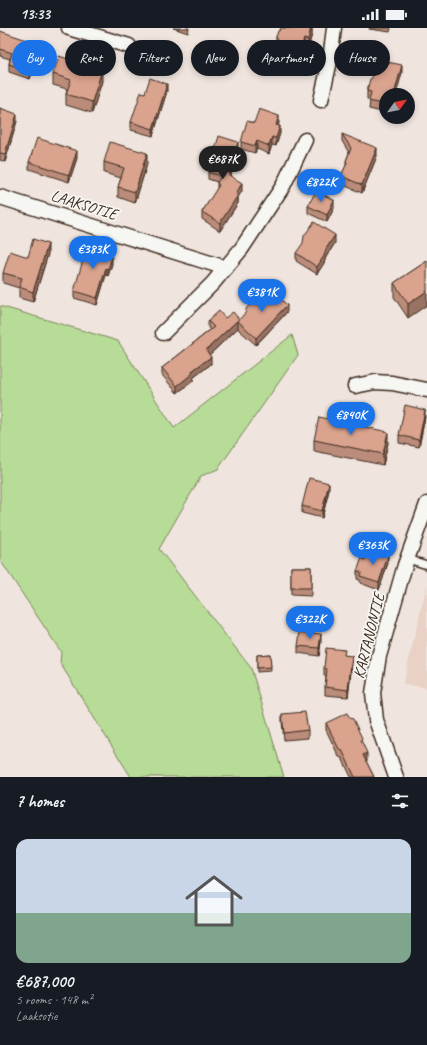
<!DOCTYPE html>
<html lang="en">
<head>
<meta charset="utf-8">
<style>
  :root { --surface:#171b24; --page:#20242c; --text:#f1f3f6; --muted:#9ea1a6; --line:#363941; --accent:#1a73e8 }
  body { margin:0; font-family:Caveat,sans-serif; background:var(--page); color:var(--text); height:100vh; display:flex; flex-direction:column; font-size:15px; white-space:nowrap }
  * { box-sizing:border-box; margin:0 }
  p { font-size:13px; color:var(--muted) }
  .icon { flex:none; width:22px; height:22px; fill:none; stroke:currentColor; stroke-width:2; stroke-linecap:round; stroke-linejoin:round }
  .map { position:relative; height:749px; overflow:hidden }
  .panel { display:flex; flex-direction:column; background:var(--surface); flex:1 }
  .panel>* { flex:none }
  .guide { position:absolute; left:12px; top:12px; width:403px; height:36px; display:flex; gap:8px }
  .needle { width:26px; rotate:57deg }
  .fabs { position:absolute; left:379px; top:60px; display:grid; gap:8px }
  .fabs a { display:grid; place-items:center; width:36px; height:36px; border-radius:50%; background:var(--surface); box-shadow:0 2px 6px #0003; font-size:20px }
  .price { position:absolute; translate:-50% -34px; padding:0 9px; border-radius:14px; background:var(--accent); color:#fff; font-size:13px; line-height:26px; filter:drop-shadow(0 1px 2px #0008) }
  .price::after { content:''; position:absolute; left:50%; top:24px; width:12px; height:9px; margin-left:-6px; background:inherit; clip-path:polygon(0 0,100% 0,50% 100%) }
  .price.current { background:#222; color:#fff }
  ul { padding:0; list-style:none }
  li { display:grid; align-content:center; gap:8px; height:212px; padding:0 16px }
  li+li { border-top:1px solid var(--line) }
  li span { display:grid; place-items:center; height:124px; border-radius:12px; color:#555 }
  li>.icon { margin-inline-start:auto }
  span .icon { width:72px; height:72px; fill:#fffc; stroke-width:1 }
  li b { font-size:17px }
  h2 { display:flex; justify-content:space-between; align-items:center; height:48px; padding:0 16px; font-size:17px }
  .tag { padding:0 14px; border-radius:18px; background:var(--surface); box-shadow:0 2px 6px #0003; font-size:14px; line-height:36px }
  .tag.current { background:var(--accent); color:#fff }
  .status { display:flex; justify-content:space-between; align-items:center; height:28px; padding:0 20px; background:var(--surface); direction:ltr }
  .status svg { height:11px; fill:currentColor }
  .map>svg:first-child { display:block }
</style>
</head>
<body>
<div class="status"><b>13:33</b><svg viewBox="0 0 49 12"><path d="M0 12V9h3v3zM5 12V6h3v6zM10 12V3h3v9zM15 12V0h3v12zM26 1h20v11H26zM47 4h2v5h-2z"/></svg></div>
<div class="map">
<svg width="427" height="749" viewBox="0 0 427 749">
  <rect width="100%" height="100%" fill="#f0e5de"/>
  <filter id="ink" filterUnits="userSpaceOnUse"><feTurbulence type="fractalNoise" baseFrequency=".025" numOctaves="2"/><feDisplacementMap in="SourceGraphic" scale="8" xChannelSelector="R" yChannelSelector="G"/><feConvolveMatrix kernelMatrix="1 2 1 2 8 2 1 2 1" color-interpolation-filters="sRGB"/></filter>
  <g filter="url(#ink)">
    <path fill="#e9d1c6" d="M427,556V660L403,656Z"/>
    <path fill="#b7dc97" stroke="#79835a" d="M0,278L118,313L174,400L292,307L298,327L218,441L201,448L159,521L251,640L284,749H131L60,635L61,624L0,532Z"/>
    <g fill="none" stroke-linecap="round" stroke-linejoin="round">
      <g stroke="#3b2a1e" stroke-width="10">
        <path id="lane" d="M408,531L427,537"/>
      </g>
      <g stroke="#3b2a1e" stroke-width="17">
        <path id="street" d="M69,0L129,18
          M321,72L330,33L334,0
          M0,169L226,240
          M163,305L213,255L242,220L283,158L305,112
          M355,358L375,354L392,355L427,362
          M396,749L376,692L373,665L379,628L405,537L427,476"/>
      </g>
      <use href="#lane" stroke="#f6f6f2" stroke-width="7"/>
      <use href="#street" stroke="#f6f6f2" stroke-width="14"/>
    </g>
    <path fill="#bb8c7a" stroke="#3b2a1e" d="M173,0H189L188,5Z
      M312,0V6L308,20L304,19L298,38L274,31V23L276,15V9L280,2Z
      M369,0H391L390,4L369,1Z
      M0,3L39,24L30,51L9,44V36L10,31L0,28Z
      M402,45L386,67V85L369,81L370,72L367,71V63Z
      M53,46L102,53L92,85L66,77V66L67,61L53,57Z
      M167,63L153,108L131,102V94L145,65Z
      M0,80L17,93L5,134L0,132Z
      M254,95H279L278,97L280,105L276,118L272,117L269,126L257,121L255,125L241,121V114Z
      M342,106L377,128L362,165L341,156V148L346,138V133L349,125L342,113Z
      M238,122L230,148L242,163L238,169V175L220,203L202,191V184L217,161V154L208,151V144Z
      M77,130L69,154L29,141V134Z
      M104,134L147,136L135,175L118,169V159L121,150L104,145Z
      M308,178L334,180L327,194L308,185Z
      M335,215L326,229L324,235L317,246L296,233V225Z
      M108,222L106,227L112,236L108,248L106,247L97,277L74,270V263L88,233Z
      M48,226L33,274L19,270V260L3,255V245L28,229Z
      M427,233L408,290L394,269V255Z
      M264,270L287,284L256,317L238,301V300L209,327L211,336L193,350V353L177,365L162,347V340L210,302L208,300V293L225,290L239,292Z
      M425,389L419,419L399,415V407Z
      M314,412L388,415L383,437L314,423Z
      M329,462L322,490L302,485V478Z
      M365,532L388,535L379,562L360,555V552L357,551V543Z
      M291,539H311V568L291,567Z
      M321,614L319,628L298,625V618Z
      M270,626L271,643L257,644V627Z
      M345,627L352,635L348,669L325,667V659L326,648H324V640Z
      M282,686L308,702V710L284,712L282,694Z
      M326,695L362,715L366,733L374,749H351L342,730L339,729L326,702Z"/>
    <path fill="#987263" stroke="#3b2a1e" d="M311,0H312V6L308,20V12Z
      M304,11V19L298,38V30Z
      M39,16V24L30,51V43Z
      M402,37V45L396,67H394Z
      M102,42V53L92,85V74Z
      M167,56V63L153,108V101Z
      M17,86V93L5,134V126Z
      M279,88V95L276,104V97Z
      M280,98V105L276,118V110Z
      M272,109V117L269,126V118Z
      M257,113V121L255,125V118Z
      M238,114V122L229,154V147Z
      M377,120V128L362,165V157Z
      M77,123V130L69,154V147Z
      M147,125V136L135,175V164Z
      M242,155V163L238,169V175L220,203V195L236,166Z
      M334,172V180L327,194V187Z
      M335,207V215L326,229L324,235L317,246V239L326,221Z
      M108,214V222L104,234V227Z
      M48,216V226L33,274V264Z
      M112,229V236L108,248V241Z
      M106,240V247L97,277V270Z
      M427,263V277L408,290V276Z
      M287,277V284L256,317V310Z
      M239,291L238,293V300L206,330V322Z
      M211,329V336L193,350V353L177,365V358L192,343Z
      M425,382V389L419,419V412Z
      M388,404V415L383,437V426Z
      M329,455V462L322,490V483Z
      M388,528V535L379,562V554Z
      M321,606V614L319,628V620Z
      M352,628V635L348,669V662Z
      M367,725V733L363,734V727Z"/>
    <path fill="#d9a38e" stroke="#3b2a1e" d="M281,0H311L308,12L304,11L298,30L274,23L277,11L276,9L278,3L280,2Z
      M0,3L39,16L30,43L9,36L12,25L0,21Z
      M59,28L102,42L92,74L66,66L71,52L53,46Z
      M378,32L402,37L394,67H386V77L369,73L371,64L367,63L370,51L372,50L373,44L375,42Z
      M150,50L167,56L153,101L131,94L141,64L145,65Z
      M0,80L17,86L5,126L0,125Z
      M259,81L279,88L276,97L280,98L276,110L272,109L269,118L257,113L255,118L241,114L247,93L254,95Z
      M342,106L377,120L362,157L341,148L347,135L346,133L351,120Z
      M219,108L238,114L229,147L242,155L236,166L238,167L220,195L202,184L219,157L217,155L221,148L208,144Z
      M37,110L77,123L69,147L29,134Z
      M110,114L147,125L135,164L118,159L124,140L104,134Z
      M316,163L334,172L327,187L308,178Z
      M314,194L335,207L326,221L324,228L317,239L296,225L303,215L304,208Z
      M95,210L108,214L104,227L112,229L108,241L106,240L97,270L74,263L83,232L88,233Z
      M33,211L48,216L33,264L19,259L22,250L3,245L10,223L28,229Z
      M427,233V263L408,276L394,255Z
      M271,262L287,277L256,310L238,293L246,284V281L259,266L264,270Z
      M219,283L225,290L233,284L239,291L206,322L211,329L192,343L193,345L177,358L162,340L214,299L208,293Z
      M405,377L425,382L419,412L399,407Z
      M319,389L388,404L383,426L314,412Z
      M309,450L329,455L322,483L302,478Z
      M369,521L388,528L379,554L360,548L361,544L357,543L362,530L365,532Z
      M291,539H311V560H291Z
      M300,604L321,606L319,620L298,618Z
      M326,620L345,622L344,627L352,628L348,662L325,659L327,641L324,640Z
      M270,626L271,639L257,640V627Z
      M305,684L308,702L284,705L282,686Z
      M347,685L350,690L353,691L362,710L361,712L367,725L363,727L374,749H355L342,722L339,721L326,695Z"/>
  </g>
  <g text-anchor="middle" dominant-baseline="central" stroke-width="3.5" stroke-linejoin="round" paint-order="stroke">
    <g font-size="16" fill="#3b2a1e" stroke="#f6f6f2">
      <text transform="translate(84 177) rotate(17)">LAAKSOTIE</text>
      <text transform="translate(369 608) rotate(-76)">KARTANONTIE</text>
    </g>
  </g>
</svg>
<div class="fabs">
<a><svg class="needle" viewBox="-14 -14 28 28"><path d="M0-13l5 13h-10z" fill="#e53935"/><path d="M0 13l5-13h-10z" fill="#9ea1a6"/></svg></a>
</div>
<b class="price current" style="left:223px;top:152px">€687K</b>
<b class="price" style="left:321px;top:175px">€822K</b>
<b class="price" style="left:93px;top:242px">€383K</b>
<b class="price" style="left:262px;top:285px">€381K</b>
<b class="price" style="left:351px;top:408px">€840K</b>
<b class="price" style="left:373px;top:538px">€363K</b>
<b class="price" style="left:310px;top:612px">€322K</b>
<div class="guide">
<a class="tag current">Buy</a>
<a class="tag">Rent</a>
<a class="tag">Filters</a>
<a class="tag">New</a>
<a class="tag">Apartment</a>
<a class="tag">House</a>
</div>
</div>
<section class="panel">
<h2>7 homes<svg class="icon" aria-label="filters" viewBox="0 0 24 24"><path d="M4 7h16M4 17h16"/><circle cx="9" cy="7" r="2"/><circle cx="15" cy="17" r="2"/></svg></h2>
<ul>
<li><span style="background:linear-gradient(#c9d6e8 60%,#7fa58c 0)"><svg class="icon" aria-label="home" viewBox="0 0 24 24"><path d="M3 11l9-7 9 7M6 9v11h12V9"/></svg></span><div><b>€687,000</b><p>5 rooms · 148 m²</p><p>Laaksotie</p></div></li>
</ul>
</section>
</body>
</html>
